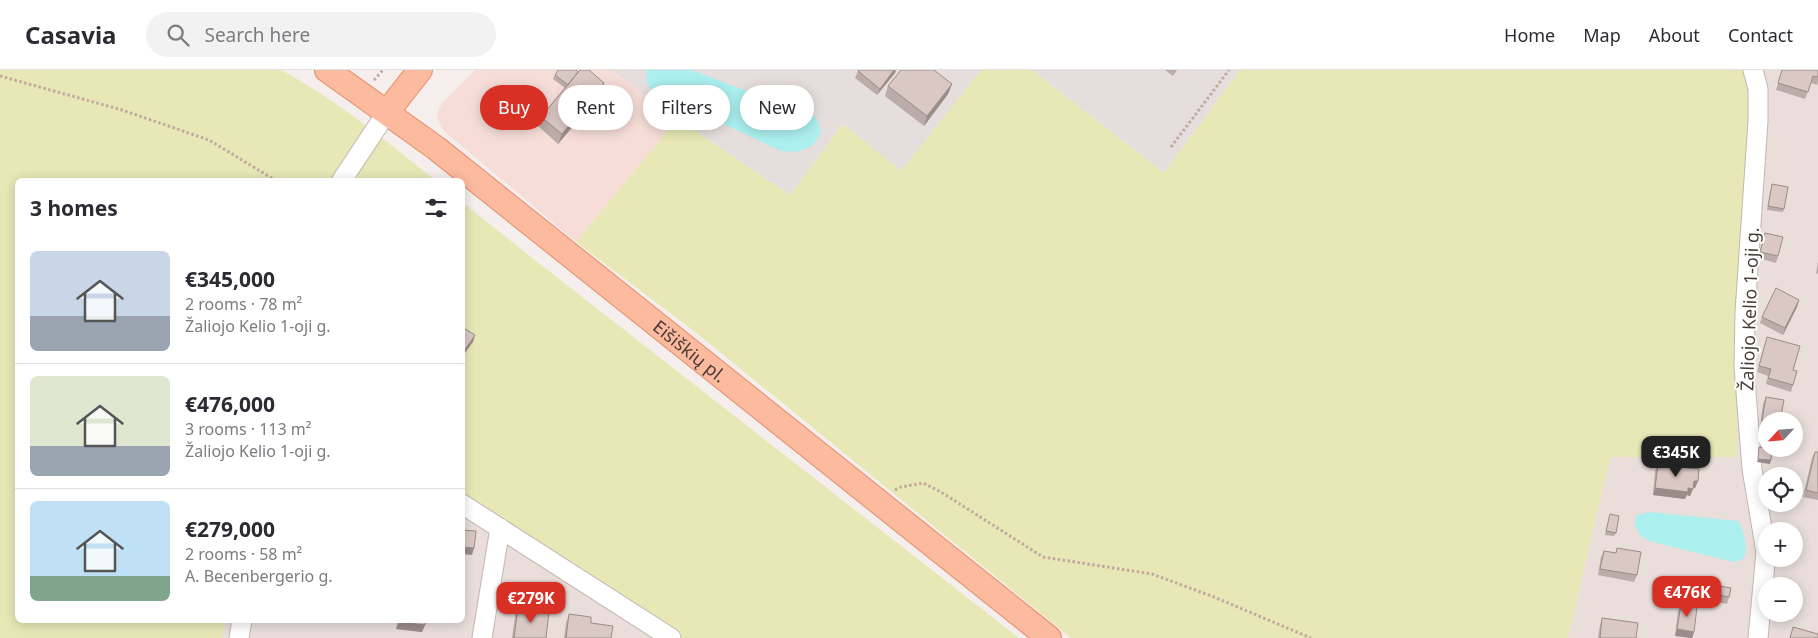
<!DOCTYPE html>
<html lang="en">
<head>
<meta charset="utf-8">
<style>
  :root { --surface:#fff; --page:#f2f2f3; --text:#2b2b33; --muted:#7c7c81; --line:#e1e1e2; --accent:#d93025 }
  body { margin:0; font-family:"Noto Sans",sans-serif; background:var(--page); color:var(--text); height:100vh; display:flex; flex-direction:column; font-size:19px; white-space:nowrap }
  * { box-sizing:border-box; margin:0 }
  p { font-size:16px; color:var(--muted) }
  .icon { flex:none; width:28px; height:28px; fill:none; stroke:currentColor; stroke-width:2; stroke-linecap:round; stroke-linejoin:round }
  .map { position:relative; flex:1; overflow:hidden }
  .drawer { position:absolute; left:15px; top:108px; width:450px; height:445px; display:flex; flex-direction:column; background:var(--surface); border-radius:8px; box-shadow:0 2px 12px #0003 }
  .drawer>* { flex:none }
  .hud { position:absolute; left:480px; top:15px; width:475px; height:45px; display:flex; gap:10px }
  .needle { width:32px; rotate:244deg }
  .fabs { position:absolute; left:1758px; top:342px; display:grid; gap:10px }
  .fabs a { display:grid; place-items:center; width:45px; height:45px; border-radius:50%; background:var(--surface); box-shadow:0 2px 12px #0003; font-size:25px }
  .price { position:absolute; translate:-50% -42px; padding:0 11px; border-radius:10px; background:var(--accent); color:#fff; font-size:16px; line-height:32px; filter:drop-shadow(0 1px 2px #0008) }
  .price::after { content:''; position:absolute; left:50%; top:30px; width:15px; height:11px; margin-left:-8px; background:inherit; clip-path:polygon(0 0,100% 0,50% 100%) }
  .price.on { background:#222; color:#fff }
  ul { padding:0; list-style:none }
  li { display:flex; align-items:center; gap:15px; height:125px; padding:0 15px }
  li+li { border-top:1px solid var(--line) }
  li span { display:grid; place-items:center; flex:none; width:140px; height:100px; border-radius:8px; color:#555 }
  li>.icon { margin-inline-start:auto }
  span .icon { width:60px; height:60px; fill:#fffc; stroke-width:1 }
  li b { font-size:21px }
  h2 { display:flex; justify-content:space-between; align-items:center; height:60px; padding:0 15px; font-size:21px }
  .pill { padding:0 18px; border-radius:22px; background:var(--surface); box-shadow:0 2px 12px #0003; font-size:18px; line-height:45px }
  .pill.on { background:var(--accent); color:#fff }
  header { display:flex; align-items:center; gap:30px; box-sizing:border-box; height:70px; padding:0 25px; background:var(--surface); border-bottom:1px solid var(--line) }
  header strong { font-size:24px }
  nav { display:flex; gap:28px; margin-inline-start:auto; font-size:18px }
  .search { width:350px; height:45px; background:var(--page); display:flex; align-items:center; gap:12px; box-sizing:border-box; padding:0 18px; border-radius:28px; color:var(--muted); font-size:19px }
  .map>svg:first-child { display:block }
</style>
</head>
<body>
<header>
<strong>Casavia</strong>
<div class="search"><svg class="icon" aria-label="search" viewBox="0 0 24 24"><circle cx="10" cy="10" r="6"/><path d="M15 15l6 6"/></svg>Search here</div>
<nav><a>Home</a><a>Map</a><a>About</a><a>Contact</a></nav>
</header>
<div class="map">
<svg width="1818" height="568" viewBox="0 0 1818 568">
  <rect width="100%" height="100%" fill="#f5eeec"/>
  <path fill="#e9deda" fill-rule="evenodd" d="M1746,0H1818V568H1568L1610,387L1736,285ZM1766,351H1794V379H1766ZM1766,406H1794V434H1766ZM1766,461H1794V489H1766ZM1766,516H1794V544H1766Z
    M463,425L508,453L678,568H222L226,550H462Z"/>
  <path fill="#f6ddd8" d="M475,0H612L677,49L576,172L444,61L437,49L438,40L443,32Z"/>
  <path fill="#e5dedd" d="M612,0H981L901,102L843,54L790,125L677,49Z
    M1032,0H1240L1164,103Z"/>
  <path fill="#e7e8b6" d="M0,0H281C337,30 386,71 435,110H18V550H226L222,568H0Z
    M981,0H1032L1164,103L1240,0H1746L1751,24L1736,285L1737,387H1610L1568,568H1071L694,261L576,172L677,49L790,125L843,54L901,101Z
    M462,132L536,191L1019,568H678L508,453L463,425Z"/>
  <path fill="#abf0ef" d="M646,0H691L816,47L821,61C815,79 799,84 781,81L652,20L647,13Z
    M1649,442L1738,451C1744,461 1749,479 1743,489L1734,492L1649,471L1640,465L1635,455L1636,446Z"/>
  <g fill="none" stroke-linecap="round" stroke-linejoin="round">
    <g stroke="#c4b5b1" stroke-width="21">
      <path id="minor" d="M1753,0L1758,19V51L1745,242L1744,297L1752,399L1766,482L1758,568
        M342,110L387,42
        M462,434L671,568
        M239,568L242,550
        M482,568L500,458"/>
    </g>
    <g stroke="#e28e6d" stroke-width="26">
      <g id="major">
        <path id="s1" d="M327,0L436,78L1049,568"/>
        <path d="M387,42L420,0"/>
      </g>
    </g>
    <path stroke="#c3a8a0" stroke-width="3" stroke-dasharray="2.5 2.5" stroke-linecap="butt" d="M0,6L122,40L209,70L275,110
      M374,10L383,0
      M1171,77L1229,0
      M895,420L901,417L923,413L941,422L1043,487L1152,504L1214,527L1311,568"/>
    <use href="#minor" stroke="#fff" stroke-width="19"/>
    <use href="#major" stroke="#fcba9e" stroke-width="24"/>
  </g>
  <path fill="#bbaca9" d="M1165,0H1177L1173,6Z
    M1782,0H1818V12L1817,15L1811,13L1805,29L1776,20Z
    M858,1L895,3L877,25L855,8Z
    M578,2L604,13L601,23L558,74L538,56L541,47L565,18L553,9L555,5Z
    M952,14L948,24L924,56L885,26L888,16Z
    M1772,114L1784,139L1783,142L1767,140Z
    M1765,163L1778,186L1776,193L1758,188Z
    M1818,192V204L1816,203Z
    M1799,230L1797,237L1783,265L1760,253L1762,247Z
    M1767,267L1793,300V315L1791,322L1766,314L1768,306L1757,302Z
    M1766,327L1780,351H1766V358L1760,357L1763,334Z
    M1815,382H1818V430L1803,427L1812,388Z
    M1658,395L1698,411L1695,418H1693L1690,426L1687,425L1685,429L1653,425L1655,401Z
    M1610,444L1616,463L1614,466L1605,465Z
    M1617,478L1637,505L1634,512L1598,505L1601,487L1604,481L1616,483Z
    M1714,515L1729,527L1727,534L1710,531L1712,522Z
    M1681,535L1694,562L1692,568L1675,566L1678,541Z
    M518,537L546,568H512L515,546Z
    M569,544L591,553L611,568H564L566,553Z
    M1774,544H1792L1789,551L1773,548Z
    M1602,548L1636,568H1598L1600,555Z
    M398,550H426L425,555L422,562L396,559Z"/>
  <path fill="#998c89" d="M894,0H896L895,3L877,25L880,19Z
    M604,13L601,23L558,74L562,64Z
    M952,14L948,24L924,56L927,46Z
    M1799,230L1797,237L1783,265L1785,258Z
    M475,265L473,272L462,287V284Z
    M1758,389L1771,390L1770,394L1757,392Z
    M1694,411H1698L1695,418L1691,417Z
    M1655,418H1688L1693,419L1690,426L1687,425L1685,429L1653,425Z
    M462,477L474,478L472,485L462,484Z
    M399,552L425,555L422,562L396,559Z
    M1677,559L1694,562L1692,568L1675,566Z"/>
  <path fill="#dac8c4" stroke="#998c89" d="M558,0H576L578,2L568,15L555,5Z
    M580,0H589L604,13L562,64L541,47Z
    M859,0H894L880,19L858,1Z
    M901,0H934L952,14L927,46L888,16Z
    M1782,0H1818V7L1813,6L1808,22L1778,13Z
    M1772,114L1788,117L1784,139L1768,136Z
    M1765,163L1783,167L1778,186L1760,182Z
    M1776,218L1799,230L1785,258L1762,247Z
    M462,257L475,265L462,284Z
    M1767,267L1800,276L1793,300L1797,301L1793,315L1768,308L1771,299L1759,296Z
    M1766,327L1784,330L1780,351H1771L1762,350Z
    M1759,377L1766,378V379H1772L1771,390L1758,389Z
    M1815,382H1818V423L1806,420Z
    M1658,395L1699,399L1698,411H1694L1693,419L1688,418V422L1655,418Z
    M1610,444L1619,446L1616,463L1606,461Z
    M462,460L476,461L474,478L462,477Z
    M1617,478L1641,482L1637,505L1600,499L1604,481L1616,483Z
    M1714,515L1731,518L1729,527L1713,524Z
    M1794,518L1796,519L1794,531Z
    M1681,535L1697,537L1694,562L1677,559Z
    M518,537L549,541L546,568H514Z
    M569,544L591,547V553L613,556L611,568H566Z
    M1602,548L1638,553L1636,568H1600Z
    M399,550H426L425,555L399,552Z
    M1793,557L1818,564V568H1790Z"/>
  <g text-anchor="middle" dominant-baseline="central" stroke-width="4" stroke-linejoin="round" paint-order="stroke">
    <g font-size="18" fill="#4a3c39" stroke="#fff">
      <text transform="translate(1749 239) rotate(-88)">Žaliojo Kelio 1-oji g.</text>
      <text stroke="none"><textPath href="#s1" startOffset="459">Eišiškių pl.</textPath></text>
    </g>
  </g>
</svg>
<div class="fabs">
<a><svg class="needle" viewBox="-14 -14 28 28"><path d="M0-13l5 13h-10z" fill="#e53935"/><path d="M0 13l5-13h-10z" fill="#7c7c81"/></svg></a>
<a><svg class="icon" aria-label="locate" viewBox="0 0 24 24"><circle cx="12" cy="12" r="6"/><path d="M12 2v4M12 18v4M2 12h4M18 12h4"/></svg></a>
<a>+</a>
<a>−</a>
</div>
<b class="price on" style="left:1676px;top:408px">€345K</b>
<b class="price" style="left:1687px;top:548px">€476K</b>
<b class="price" style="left:531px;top:554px">€279K</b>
<div class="hud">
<a class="pill on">Buy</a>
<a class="pill">Rent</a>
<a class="pill">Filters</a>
<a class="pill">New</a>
</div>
<section class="drawer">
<h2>3 homes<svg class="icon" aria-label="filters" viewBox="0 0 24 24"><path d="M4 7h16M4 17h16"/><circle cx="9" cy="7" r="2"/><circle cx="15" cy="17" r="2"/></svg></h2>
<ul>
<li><span style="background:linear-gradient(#c9d6e8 65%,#9aa5b1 0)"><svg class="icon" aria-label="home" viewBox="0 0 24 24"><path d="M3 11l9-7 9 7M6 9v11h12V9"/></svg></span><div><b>€345,000</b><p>2 rooms · 78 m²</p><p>Žaliojo Kelio 1-oji g.</p></div></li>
<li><span style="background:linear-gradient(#dfe7d0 70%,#9aa5b1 0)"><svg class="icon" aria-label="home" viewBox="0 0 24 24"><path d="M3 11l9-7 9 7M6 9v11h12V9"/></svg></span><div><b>€476,000</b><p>3 rooms · 113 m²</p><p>Žaliojo Kelio 1-oji g.</p></div></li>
<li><span style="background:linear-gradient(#bfe0f5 75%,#7fa58c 0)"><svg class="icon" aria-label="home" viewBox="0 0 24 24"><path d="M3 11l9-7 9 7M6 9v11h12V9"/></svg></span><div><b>€279,000</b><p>2 rooms · 58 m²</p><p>A. Becenbergerio g.</p></div></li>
</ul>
</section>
</div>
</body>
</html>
